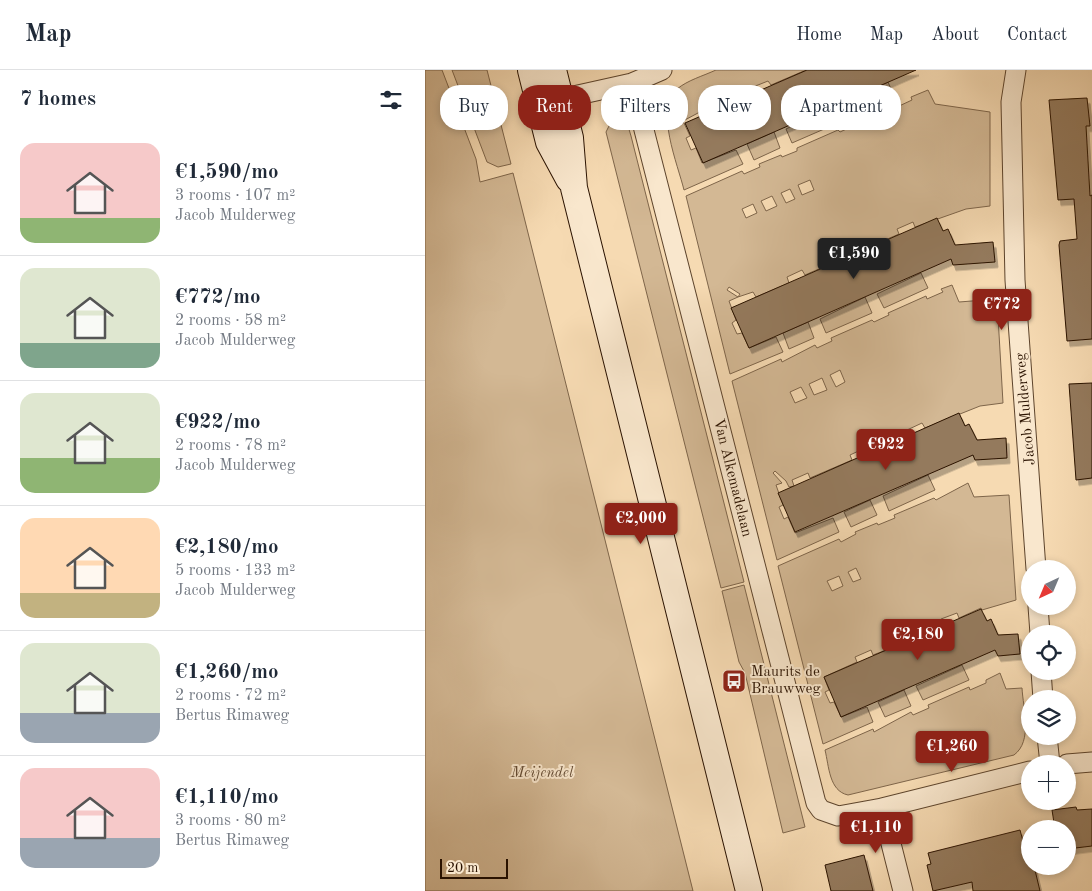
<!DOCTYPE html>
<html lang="en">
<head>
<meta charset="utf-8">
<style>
  :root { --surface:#fff; --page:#f2f2f3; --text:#1f2937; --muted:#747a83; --line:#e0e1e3; --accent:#8f2418 }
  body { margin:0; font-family:"Old Standard TT",serif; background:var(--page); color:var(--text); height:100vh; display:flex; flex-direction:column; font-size:19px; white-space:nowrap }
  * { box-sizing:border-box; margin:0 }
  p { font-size:16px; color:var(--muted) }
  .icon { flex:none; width:28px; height:28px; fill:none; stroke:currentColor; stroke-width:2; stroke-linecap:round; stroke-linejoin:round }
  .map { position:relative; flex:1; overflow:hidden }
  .drawer { display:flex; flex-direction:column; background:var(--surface); width:425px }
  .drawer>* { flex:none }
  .guide { position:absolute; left:15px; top:15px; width:475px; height:45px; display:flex; gap:10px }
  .needle { width:32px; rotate:224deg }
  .buttons { position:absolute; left:596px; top:490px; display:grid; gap:10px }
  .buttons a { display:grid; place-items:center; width:55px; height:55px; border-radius:50%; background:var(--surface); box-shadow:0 2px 8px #0003; font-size:25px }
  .scale { position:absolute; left:15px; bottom:12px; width:68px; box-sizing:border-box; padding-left:5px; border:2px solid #2a1200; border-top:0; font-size:14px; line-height:18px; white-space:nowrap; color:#2a1200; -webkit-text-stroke:4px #f9e7cd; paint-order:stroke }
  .price { position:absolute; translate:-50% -42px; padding:0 11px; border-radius:5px; background:var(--accent); color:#fff; font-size:16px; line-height:32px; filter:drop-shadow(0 1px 2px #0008) }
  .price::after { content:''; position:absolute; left:50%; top:30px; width:15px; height:11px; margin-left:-8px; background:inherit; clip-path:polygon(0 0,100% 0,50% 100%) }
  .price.selected { background:#222; color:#fff }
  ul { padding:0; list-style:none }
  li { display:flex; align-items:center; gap:15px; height:125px; padding:0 20px }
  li+li { border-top:1px solid var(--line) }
  li span { display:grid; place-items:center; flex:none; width:140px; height:100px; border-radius:15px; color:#555 }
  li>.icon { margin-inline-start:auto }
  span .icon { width:60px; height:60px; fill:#fffc; stroke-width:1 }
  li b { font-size:21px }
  h2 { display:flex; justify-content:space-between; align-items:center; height:60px; padding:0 20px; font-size:21px }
  .tag { padding:0 18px; border-radius:20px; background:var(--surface); box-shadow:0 2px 8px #0003; font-size:18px; line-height:45px }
  .tag.selected { background:var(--accent); color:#fff }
  header { display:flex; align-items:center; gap:30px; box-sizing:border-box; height:70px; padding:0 25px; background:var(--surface); border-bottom:1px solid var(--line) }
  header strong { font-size:24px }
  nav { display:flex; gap:28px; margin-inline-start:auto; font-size:18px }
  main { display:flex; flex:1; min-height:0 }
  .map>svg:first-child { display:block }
</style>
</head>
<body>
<header>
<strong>Map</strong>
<nav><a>Home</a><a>Map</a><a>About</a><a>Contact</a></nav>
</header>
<main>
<section class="drawer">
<h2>7 homes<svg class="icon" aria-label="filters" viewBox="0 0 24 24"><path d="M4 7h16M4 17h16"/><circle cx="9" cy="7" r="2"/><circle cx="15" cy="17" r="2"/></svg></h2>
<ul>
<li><span style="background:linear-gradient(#f6c9c9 75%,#8fb573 0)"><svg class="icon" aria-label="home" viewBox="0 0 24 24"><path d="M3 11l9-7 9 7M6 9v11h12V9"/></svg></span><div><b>€1,590/mo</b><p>3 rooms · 107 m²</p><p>Jacob Mulderweg</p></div></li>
<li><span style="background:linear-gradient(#dfe7d0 75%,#7fa58c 0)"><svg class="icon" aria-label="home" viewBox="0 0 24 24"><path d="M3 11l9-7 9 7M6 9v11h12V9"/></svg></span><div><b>€772/mo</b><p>2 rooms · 58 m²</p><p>Jacob Mulderweg</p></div></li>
<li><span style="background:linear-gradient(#dfe7d0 65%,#8fb573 0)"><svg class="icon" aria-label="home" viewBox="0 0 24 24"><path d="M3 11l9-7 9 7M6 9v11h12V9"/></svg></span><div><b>€922/mo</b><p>2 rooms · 78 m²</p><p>Jacob Mulderweg</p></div></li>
<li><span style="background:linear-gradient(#ffd9b3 75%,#c2b280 0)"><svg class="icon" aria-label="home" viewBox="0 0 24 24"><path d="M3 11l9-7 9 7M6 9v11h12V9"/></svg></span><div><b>€2,180/mo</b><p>5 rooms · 133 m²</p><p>Jacob Mulderweg</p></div></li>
<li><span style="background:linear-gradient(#dfe7d0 70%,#9aa5b1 0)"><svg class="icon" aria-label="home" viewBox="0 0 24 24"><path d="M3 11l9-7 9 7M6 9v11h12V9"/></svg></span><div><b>€1,260/mo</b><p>2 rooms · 72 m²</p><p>Bertus Rimaweg</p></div></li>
<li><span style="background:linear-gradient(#f6c9c9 70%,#9aa5b1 0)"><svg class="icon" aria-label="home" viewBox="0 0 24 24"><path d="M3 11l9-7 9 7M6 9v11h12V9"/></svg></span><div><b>€1,110/mo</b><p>3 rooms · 80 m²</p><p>Bertus Rimaweg</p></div></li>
</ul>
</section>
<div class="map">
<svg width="667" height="821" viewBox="0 0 667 821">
  <defs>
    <filter id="shadow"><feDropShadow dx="3" dy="5.5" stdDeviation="0" flood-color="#0004"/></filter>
  </defs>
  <rect width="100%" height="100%" fill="#f6dab2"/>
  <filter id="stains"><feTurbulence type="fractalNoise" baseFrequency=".004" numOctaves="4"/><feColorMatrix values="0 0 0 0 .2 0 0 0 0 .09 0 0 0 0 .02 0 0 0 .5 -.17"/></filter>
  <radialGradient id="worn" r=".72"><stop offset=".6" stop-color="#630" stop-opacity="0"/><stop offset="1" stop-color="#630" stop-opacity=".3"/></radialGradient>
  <path fill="#d3b894" stroke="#7e654a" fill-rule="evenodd" d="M0,0H17L51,89L55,112L88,103L268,821H0Z
    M27,0H62L86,94L73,97L62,92Z
    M291,0H381L346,15L343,11L328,17L329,23L288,41L286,36L258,51L265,66L261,68L266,80L271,78L277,93L311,80L318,94L259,120C253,95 229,38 252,19C263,10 278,6 291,0Z
    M463,12L470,28L424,48L418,34Z
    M503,20L510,34L565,42V136L541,139L490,157L488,152L472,159L474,164L437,180L435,175L419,182L421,187L380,205L377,200L362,207L364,213L331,227L328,222L313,227L315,224L304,217L302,220L313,227L304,231L311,250L307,253L312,264L317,263L324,278L351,267L358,282L305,304L261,126L317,101L319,104L335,97L334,94L356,85L357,87L372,81V78L413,60L415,62L430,55L429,53L471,35L472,37L487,30L486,27ZM385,110L389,120L377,125L373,115ZM365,119L370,129L361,133L356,123ZM347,126L352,136L341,141L336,131ZM328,134L332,143L321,148L317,139Z
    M406,37L413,53L367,73L361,59Z
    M198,53L203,56L206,66L319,512L296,518L181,62L184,56Z
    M349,62L355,78L329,90L322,74Z
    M496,203L503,218L459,238L452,224Z
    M527,215L534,232L572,229L578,333L555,336L500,358L497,353L482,360L484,365L443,383L440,378L425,385L427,390L385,408L383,403L367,410L369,416L364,417L361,411L350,401L348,403L357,413L351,415L358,435L354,437L359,449L363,447L370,463L408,448L414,462L352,490L307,311L356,289L357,292L390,275L392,278L407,271L406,268L447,250L449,252L464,245L463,243L501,226L502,229L518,222L516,219ZM415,300L420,312L411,317L405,305ZM397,308L402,320L389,325L384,314ZM376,317L382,328L370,333L365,322Z
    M440,227L447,243L401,263L395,249Z
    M383,252L389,268L364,279L358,263Z
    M503,405L510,420L464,441L458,426Z
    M543,413L549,427L584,425L591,530L557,540L556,538L534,548L532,543L516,549L518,555L506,560L503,555L488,562L490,568L477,573L474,567L459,574L461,580L448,585L446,580L430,587L432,592L399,607L404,620L400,622L405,633L409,632L416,647L442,637L448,652L398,674L353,496L414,469L416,472L431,464L430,462L452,453L453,455L470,448L469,445L509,428L511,430ZM431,498L436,509L428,512L423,502ZM414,506L418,516L407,521L402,511Z
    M445,430L452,445L426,457L419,442Z
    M319,515L380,757L358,763L320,603L314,592L297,521Z
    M537,595L544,610L498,630L491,616Z
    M575,603L581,619L597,618C598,638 608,671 589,685L423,725C404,721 404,696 400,680L448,659L449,662L486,642L488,645L504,638L503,635L544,617L545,620L561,613V610Z
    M479,620L486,636L460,647L453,632Z"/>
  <path fill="#947a5d" stroke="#2a1200" filter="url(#shadow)" d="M382,0H491L278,93L260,53Z
    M662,28L665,56H661L665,126L667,125V269L642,271L634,175L635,171L652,169L649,129L633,130L624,30Z
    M512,148L518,161L523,159L530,175L568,172L570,192L528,195L526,189L324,278L306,238Z
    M667,313V408L651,410L644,314Z
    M534,343L540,356L544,354L552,370L581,368L582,388L550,390L548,385L370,462L353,423Z
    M556,539L562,551L566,549L573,565L593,564L595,584L573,586L570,580L416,647L399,607Z
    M651,737L652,740L667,739V776L642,779V759H630L627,740Z
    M595,760L598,771L602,770L605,796H609L615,821H548L547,812L508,821L502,795L506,794L503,783Z
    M439,785L448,821H406L400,795Z"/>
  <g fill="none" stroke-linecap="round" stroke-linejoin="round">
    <g stroke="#5d442c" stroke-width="21">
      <path id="street" d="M591,0L586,32L590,210L611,499
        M207,13L391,733L396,740L413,746L457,738L605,701
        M135,29L207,13L237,0
        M613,536L615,564
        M616,601L618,629
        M622,666L625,694
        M642,694L667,692
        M457,738L478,821"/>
    </g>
    <g stroke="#2a1200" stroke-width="28">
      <path id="secondary" d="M106,0L124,72L144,109
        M128,0L145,68L149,118L324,821"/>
    </g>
    <use href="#street" stroke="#f9e7cd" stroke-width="19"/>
    <use href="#secondary" stroke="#f9e7cd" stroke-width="26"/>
  </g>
  <defs>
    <g id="bus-square" transform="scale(1.25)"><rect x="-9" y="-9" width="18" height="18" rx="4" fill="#8f2418" stroke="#f9e7cd"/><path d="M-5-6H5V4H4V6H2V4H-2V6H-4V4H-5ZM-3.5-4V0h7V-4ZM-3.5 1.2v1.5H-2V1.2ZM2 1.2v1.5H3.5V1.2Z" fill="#fff"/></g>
  </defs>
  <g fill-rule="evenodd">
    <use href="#bus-square" x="309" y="611"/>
  </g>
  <g text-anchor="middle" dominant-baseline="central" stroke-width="4" stroke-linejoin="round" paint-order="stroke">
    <g font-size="15" fill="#2a1200" stroke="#f9e7cd">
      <text transform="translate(601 339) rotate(-95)">Jacob Mulderweg</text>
      <text transform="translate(307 408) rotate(76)">Van Alkemadelaan</text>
    </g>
    <g font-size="15" fill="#2a1200" stroke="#f9e7cd" text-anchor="start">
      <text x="326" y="602">Maurits de<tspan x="326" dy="17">Brauwweg</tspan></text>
    </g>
    <g font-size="15" font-style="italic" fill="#654c34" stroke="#f9e7cd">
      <text x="117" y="703">Meijendel</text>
    </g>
  </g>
  <rect width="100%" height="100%" filter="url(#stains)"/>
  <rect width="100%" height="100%" fill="url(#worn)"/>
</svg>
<div class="buttons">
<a><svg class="needle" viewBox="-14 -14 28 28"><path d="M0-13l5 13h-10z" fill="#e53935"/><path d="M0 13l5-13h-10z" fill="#747a83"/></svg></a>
<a><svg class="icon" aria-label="locate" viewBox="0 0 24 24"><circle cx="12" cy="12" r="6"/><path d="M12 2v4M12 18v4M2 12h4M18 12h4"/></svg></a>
<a><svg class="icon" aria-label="layers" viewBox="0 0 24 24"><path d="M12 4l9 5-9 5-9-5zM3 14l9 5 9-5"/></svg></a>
<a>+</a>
<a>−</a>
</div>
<div class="scale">20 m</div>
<b class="price selected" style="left:429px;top:210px">€1,590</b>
<b class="price" style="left:577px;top:261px">€772</b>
<b class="price" style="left:461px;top:401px">€922</b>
<b class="price" style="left:216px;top:475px">€2,000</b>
<b class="price" style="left:493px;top:591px">€2,180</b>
<b class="price" style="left:527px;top:703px">€1,260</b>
<b class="price" style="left:451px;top:784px">€1,110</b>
<div class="guide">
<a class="tag">Buy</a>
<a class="tag selected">Rent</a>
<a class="tag">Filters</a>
<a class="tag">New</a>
<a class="tag">Apartment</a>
</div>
</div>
</main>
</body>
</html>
